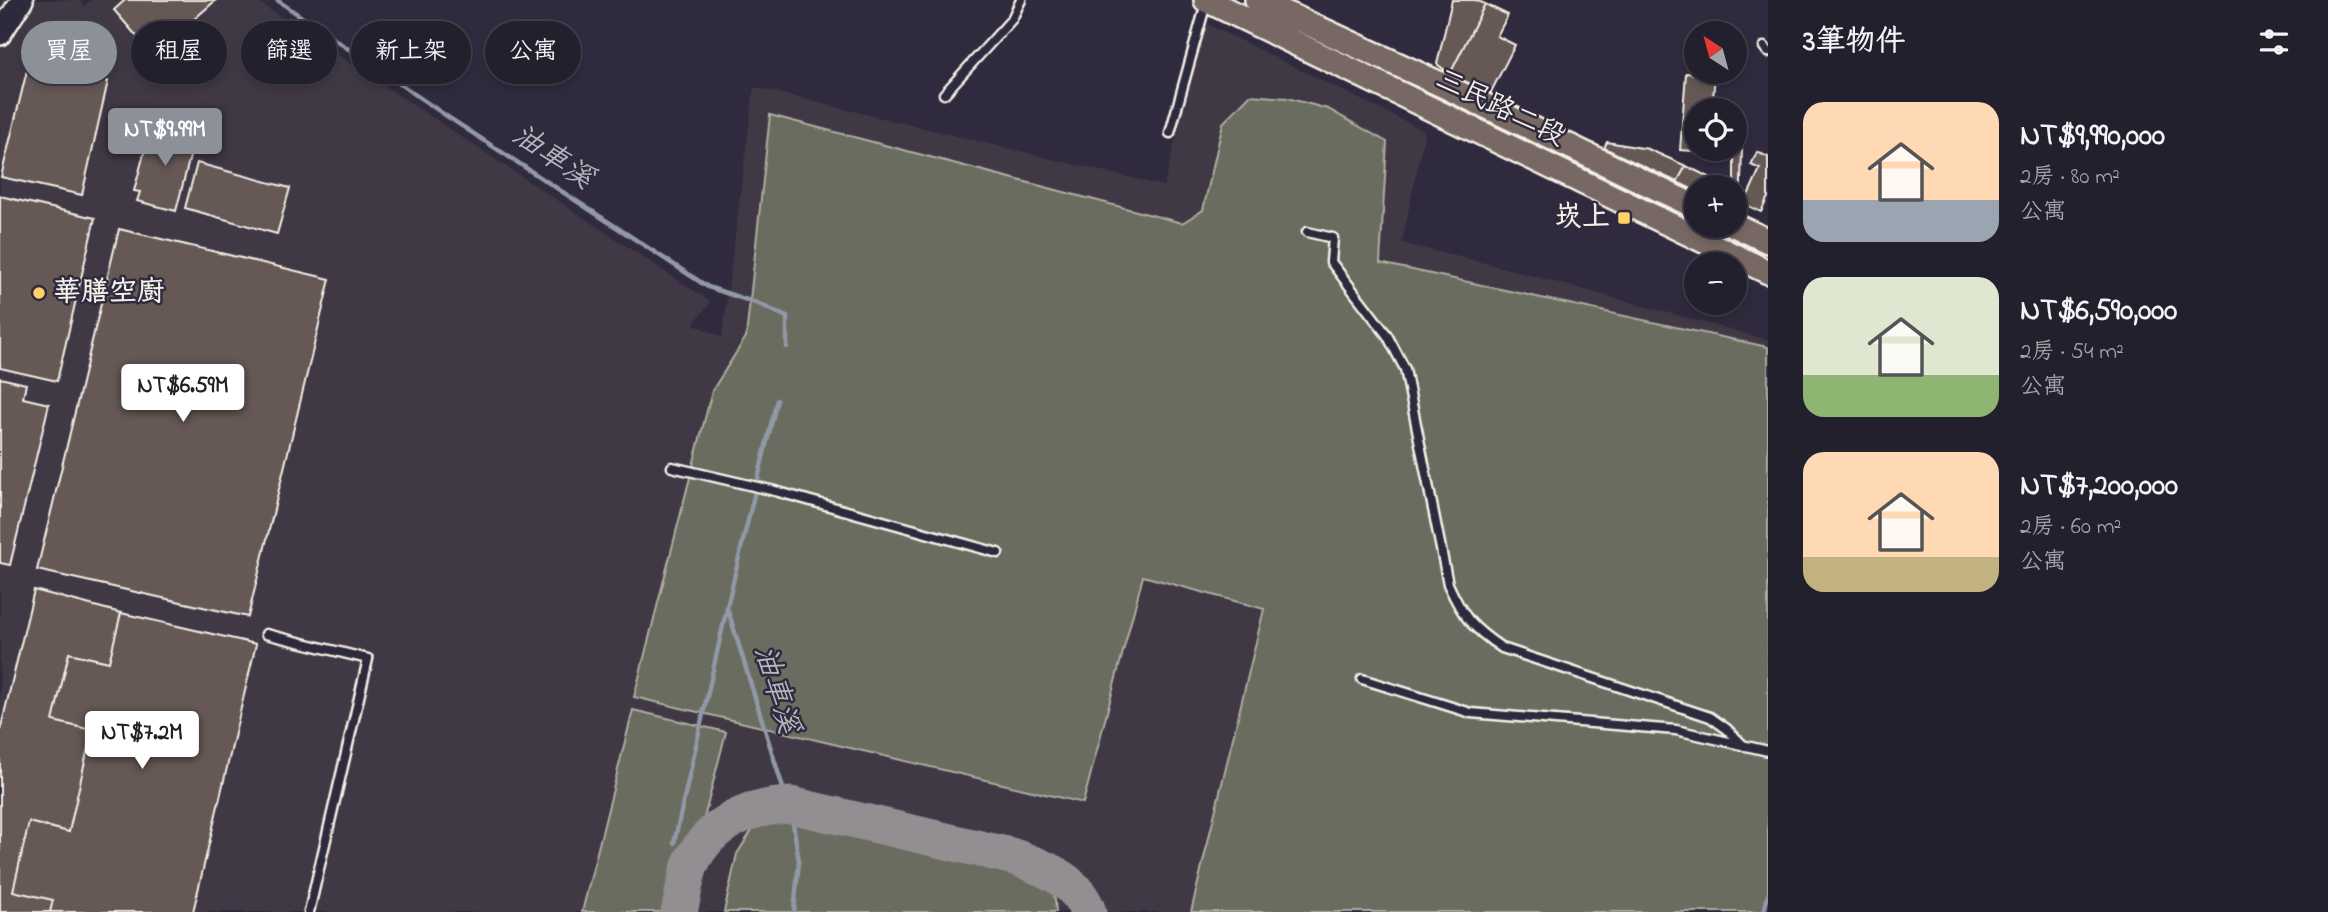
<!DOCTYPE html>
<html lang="zh-TW">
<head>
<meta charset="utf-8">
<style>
  :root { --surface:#23202e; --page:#2b2836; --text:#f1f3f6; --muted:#a3a3aa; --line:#403e4a; --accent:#8c9099 }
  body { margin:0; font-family:"Indie Flower","LXGW WenKai TC",sans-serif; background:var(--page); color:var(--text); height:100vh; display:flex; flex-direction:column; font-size:26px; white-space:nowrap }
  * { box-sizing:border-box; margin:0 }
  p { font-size:23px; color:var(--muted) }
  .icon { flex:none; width:38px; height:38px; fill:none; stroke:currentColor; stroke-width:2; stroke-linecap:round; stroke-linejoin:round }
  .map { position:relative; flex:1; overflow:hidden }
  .sheet { display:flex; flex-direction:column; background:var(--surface); width:560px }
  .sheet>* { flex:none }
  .hud { position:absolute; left:21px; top:21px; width:665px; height:63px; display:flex; gap:14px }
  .needle { width:46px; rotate:324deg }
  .controls { position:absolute; left:1684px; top:21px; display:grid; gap:14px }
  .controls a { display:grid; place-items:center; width:63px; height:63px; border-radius:50%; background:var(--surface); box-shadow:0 4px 10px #0003,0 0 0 2px var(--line); font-size:35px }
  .price { position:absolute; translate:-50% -60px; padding:0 16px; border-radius:7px; background:#fff; color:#222; font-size:23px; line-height:46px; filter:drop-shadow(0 2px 4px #0008) }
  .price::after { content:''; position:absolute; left:50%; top:42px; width:21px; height:16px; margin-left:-10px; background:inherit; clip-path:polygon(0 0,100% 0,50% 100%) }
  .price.on { background:var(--accent); color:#fff }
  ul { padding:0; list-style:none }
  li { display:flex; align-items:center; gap:21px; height:175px; padding:0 35px }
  li span { display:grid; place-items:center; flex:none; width:196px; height:140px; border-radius:21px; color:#555 }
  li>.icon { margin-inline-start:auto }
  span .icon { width:84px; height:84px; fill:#fffc; stroke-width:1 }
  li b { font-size:30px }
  h2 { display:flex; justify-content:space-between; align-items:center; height:84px; padding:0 35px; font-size:30px }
  .pill { padding:0 24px; border-radius:32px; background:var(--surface); box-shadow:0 4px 10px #0003,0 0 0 2px var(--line); font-size:24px; line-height:63px }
  .pill.on { background:var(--accent); color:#fff }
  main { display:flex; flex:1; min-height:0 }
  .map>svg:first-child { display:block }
</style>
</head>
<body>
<main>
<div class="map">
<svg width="1768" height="912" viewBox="0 0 1768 912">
  <rect width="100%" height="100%" fill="#2f2a3d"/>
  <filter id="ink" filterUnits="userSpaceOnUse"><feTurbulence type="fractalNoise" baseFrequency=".0143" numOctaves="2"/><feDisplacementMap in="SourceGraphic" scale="14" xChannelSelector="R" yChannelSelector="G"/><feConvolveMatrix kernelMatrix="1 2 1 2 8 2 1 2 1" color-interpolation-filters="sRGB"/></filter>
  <g filter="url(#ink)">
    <path fill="#3f3844" d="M0,0H79L84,6L91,0H255L711,302L693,324L722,337L754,87L1164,186L1205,23L1425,131L1402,243L1497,266L1768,340V912H0Z"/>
    <path fill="#696c5e" stroke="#aeaea3" stroke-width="2" d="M1250,95L1287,98L1328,109L1387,142L1380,263L1768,347V893L1764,912H1191L1264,609L1143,576L1083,803L634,697L712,391L746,337L770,115L1182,223L1203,210L1223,123Z
      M633,710L726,732L680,912H582Z
      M806,795L1016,845C1042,866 1055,876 1056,912H724L737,854L761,816L770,805Z"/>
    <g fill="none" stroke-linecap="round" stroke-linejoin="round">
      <path stroke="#9298a6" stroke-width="4.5" d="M277,0L448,117L708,287L759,304L787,317V347
        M777,400L727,607L792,817L799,861L794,912
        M674,843L727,608
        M1764,912L1768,895"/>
      <path stroke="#928e92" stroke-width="37" d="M679,912C683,897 685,878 691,863C710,823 750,806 791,805L1011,856C1041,866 1077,879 1088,912"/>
    </g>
    <path fill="#655854" stroke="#f4f1e8" stroke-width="2" d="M125,0H216L153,55L114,10Z
      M1452,0H1476L1485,4L1450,74L1437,64Z
      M1485,4L1508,15L1497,36L1515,45L1490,94L1450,74Z
      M29,62L108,81L82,195L1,177Z
      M1686,73L1715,75L1712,110H1696V149H1709V152L1680,150Z
      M166,126L196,133L176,211L137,201L140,192L134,191L150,131L164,135Z
      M1607,142L1648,149L1686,166L1677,182L1604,148Z
      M1742,150L1740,212L1734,209V151Z
      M1757,152L1768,157V197L1761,212L1744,204L1760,169L1751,165Z
      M197,163L290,188L277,234L185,208Z
      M1686,166L1730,187H1696V191L1677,182Z
      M0,196L95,218L57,381L0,368Z
      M119,229L330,279L248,617L37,570Z
      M0,378L26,384L23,398L49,404L10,565L0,563Z
      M34,590L121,613L109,662L69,653L53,721L92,730L69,832L29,822L13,891L53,900L50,912H0V731Z
      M121,613L256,644L193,912H50L53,900L13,891L29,822L69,832L92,730L53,721L69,653L109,662Z"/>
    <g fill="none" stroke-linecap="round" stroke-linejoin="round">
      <g stroke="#f4f1e8" stroke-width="13">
        <path id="lane" d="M1764,47L1768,52
          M944,94L1012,19L1021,0
          M1170,133L1206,3
          M1307,232L1333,238L1331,262L1387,335L1405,369L1448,584C1463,617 1471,627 1502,648L1710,717L1727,729L1744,746
          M672,467L775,491L998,553
          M266,634L368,659L309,912
          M1362,679L1471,713L1676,730L1768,751"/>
      </g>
      <g stroke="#f4f1e8" stroke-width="26">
        <path id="secondary" d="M0,34L22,0"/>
      </g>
      <g stroke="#f4f1e8" stroke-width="28">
        <path id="primary" d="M1206,0L1768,272
          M1257,0L1438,83L1696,207
          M1734,225L1768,241"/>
      </g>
      <use href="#lane" stroke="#2f2a3d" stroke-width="8"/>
      <use href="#secondary" stroke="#2f2a3d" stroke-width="21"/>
      <use href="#primary" stroke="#776864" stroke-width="23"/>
    </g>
  </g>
  <g fill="#ffd166" stroke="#2f2a3d" stroke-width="2.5">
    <rect x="1617" y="211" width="14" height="14" rx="3.5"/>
    <circle cx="39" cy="293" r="7"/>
  </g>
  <g text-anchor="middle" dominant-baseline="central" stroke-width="5" stroke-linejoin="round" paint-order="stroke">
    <g font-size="28" fill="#f4f1e8" stroke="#2f2a3d">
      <text transform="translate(1500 109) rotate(26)">三民路二段</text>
    </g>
    <g font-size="28" font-weight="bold" fill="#f4f1e8" stroke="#2f2a3d" text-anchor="end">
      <text x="1610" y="218">崁上</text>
      <text x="53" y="293" text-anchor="start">華膳空廚</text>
    </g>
    <g font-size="30" font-style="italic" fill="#b3b6bc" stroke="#2f2a3d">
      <text transform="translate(552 158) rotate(34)">油車溪</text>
      <text transform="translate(775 690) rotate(73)">油車溪</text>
    </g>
  </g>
</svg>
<div class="controls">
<a><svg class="needle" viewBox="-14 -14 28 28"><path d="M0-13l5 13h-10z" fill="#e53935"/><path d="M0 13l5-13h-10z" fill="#a3a3aa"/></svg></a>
<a><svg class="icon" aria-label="locate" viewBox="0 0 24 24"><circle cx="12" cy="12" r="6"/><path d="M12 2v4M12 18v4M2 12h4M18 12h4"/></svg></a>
<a>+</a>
<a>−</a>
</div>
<b class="price on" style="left:165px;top:168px">NT$9.99M</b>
<b class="price" style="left:183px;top:424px">NT$6.59M</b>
<b class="price" style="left:142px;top:771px">NT$7.2M</b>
<div class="hud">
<a class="pill on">買屋</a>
<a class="pill">租屋</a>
<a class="pill">篩選</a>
<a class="pill">新上架</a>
<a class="pill">公寓</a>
</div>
</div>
<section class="sheet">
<h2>3筆物件<svg class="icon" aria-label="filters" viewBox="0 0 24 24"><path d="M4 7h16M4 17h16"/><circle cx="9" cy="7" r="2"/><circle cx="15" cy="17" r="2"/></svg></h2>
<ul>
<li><span style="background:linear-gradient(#ffd9b3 70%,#9aa5b1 0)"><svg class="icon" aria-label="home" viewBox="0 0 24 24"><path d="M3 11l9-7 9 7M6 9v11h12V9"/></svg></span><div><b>NT$9,990,000</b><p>2房 · 80 m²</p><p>公寓</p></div></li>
<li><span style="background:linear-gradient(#dfe7d0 70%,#8fb573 0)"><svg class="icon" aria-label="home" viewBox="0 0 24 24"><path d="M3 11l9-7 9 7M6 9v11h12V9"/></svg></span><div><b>NT$6,590,000</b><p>2房 · 54 m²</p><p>公寓</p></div></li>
<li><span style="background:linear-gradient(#ffd9b3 75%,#c2b280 0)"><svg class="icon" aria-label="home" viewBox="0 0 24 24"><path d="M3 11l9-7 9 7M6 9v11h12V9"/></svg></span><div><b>NT$7,200,000</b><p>2房 · 60 m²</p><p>公寓</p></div></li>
</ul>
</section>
</main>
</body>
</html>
